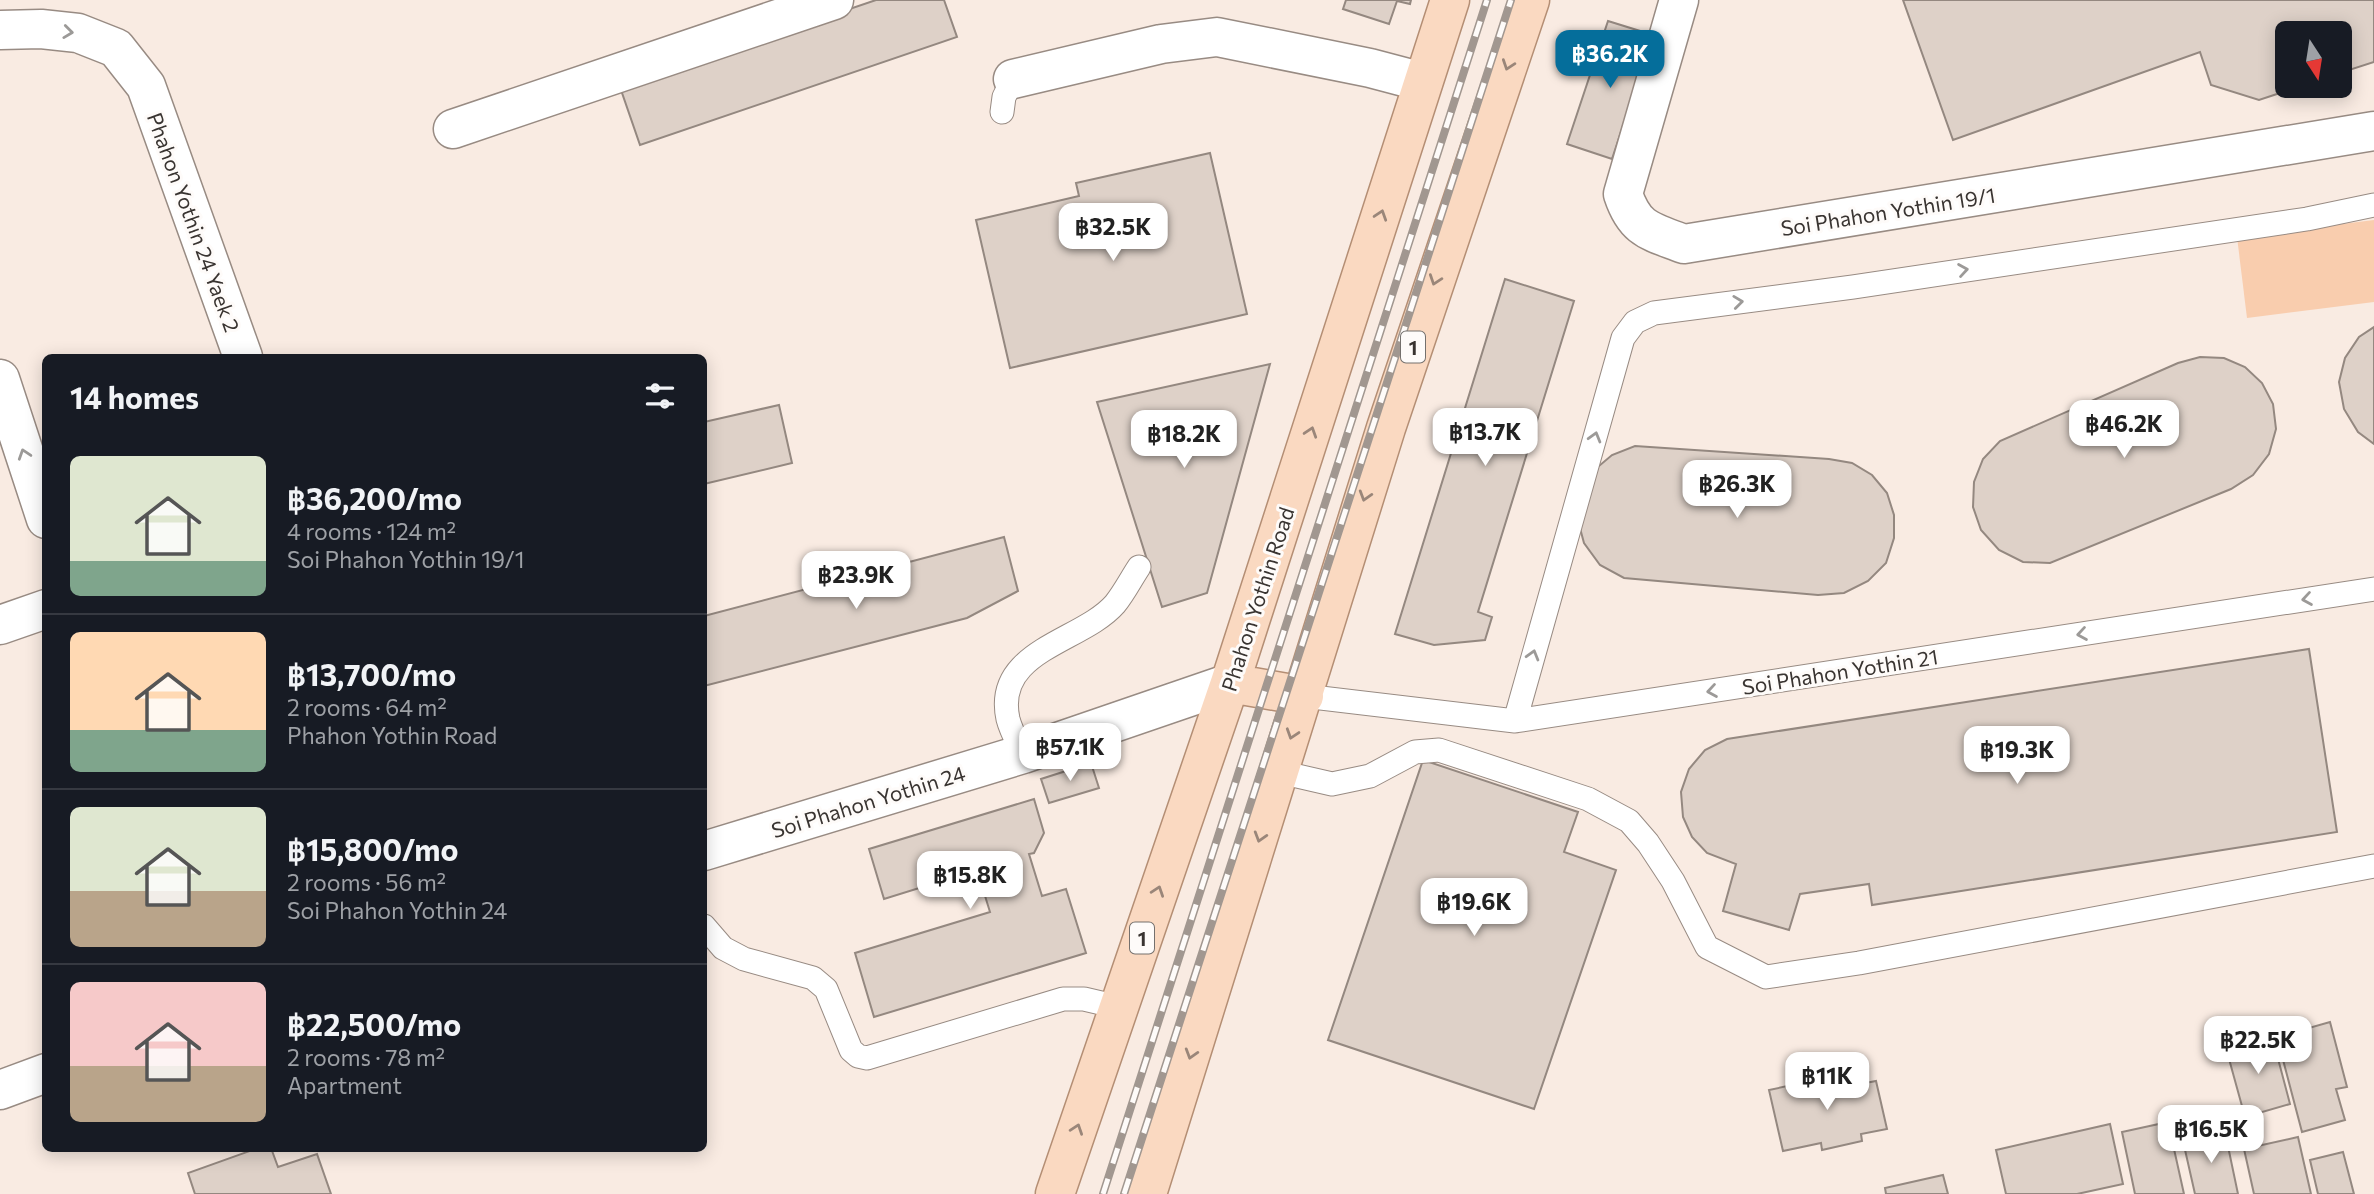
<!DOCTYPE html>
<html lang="en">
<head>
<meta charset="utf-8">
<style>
  :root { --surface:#171b24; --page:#242831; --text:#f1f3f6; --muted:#9ea1a6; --line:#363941; --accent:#056e9b }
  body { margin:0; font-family:Commissioner,sans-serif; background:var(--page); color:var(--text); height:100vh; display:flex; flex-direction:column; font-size:26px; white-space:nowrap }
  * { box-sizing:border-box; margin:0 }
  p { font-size:23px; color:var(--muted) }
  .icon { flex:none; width:38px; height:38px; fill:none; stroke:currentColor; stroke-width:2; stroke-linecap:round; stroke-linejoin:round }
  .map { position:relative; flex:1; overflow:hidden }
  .details { position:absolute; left:42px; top:354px; width:665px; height:798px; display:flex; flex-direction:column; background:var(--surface); border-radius:10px; box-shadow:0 4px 18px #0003 }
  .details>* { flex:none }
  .needle { width:46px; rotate:168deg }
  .fabs { position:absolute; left:2275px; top:21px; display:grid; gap:14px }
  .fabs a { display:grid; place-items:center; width:77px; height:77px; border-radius:10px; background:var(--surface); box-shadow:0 4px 18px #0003; font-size:35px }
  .price { position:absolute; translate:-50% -60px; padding:0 16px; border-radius:14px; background:#fff; color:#222; font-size:23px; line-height:46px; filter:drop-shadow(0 2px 4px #0008) }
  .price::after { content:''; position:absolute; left:50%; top:42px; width:21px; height:16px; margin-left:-10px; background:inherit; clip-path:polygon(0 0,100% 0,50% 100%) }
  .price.active { background:var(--accent); color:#fff }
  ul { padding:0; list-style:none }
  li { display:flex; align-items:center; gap:21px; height:175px; padding:0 28px }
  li+li { border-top:2px solid var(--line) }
  li span { display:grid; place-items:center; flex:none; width:196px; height:140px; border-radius:10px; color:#555 }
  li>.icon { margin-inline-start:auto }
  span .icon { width:84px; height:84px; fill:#fffc; stroke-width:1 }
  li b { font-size:30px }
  h2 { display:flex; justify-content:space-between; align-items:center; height:84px; padding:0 28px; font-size:30px }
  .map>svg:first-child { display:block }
</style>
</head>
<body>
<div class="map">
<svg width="2374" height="1194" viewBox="0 0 2374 1194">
  <rect width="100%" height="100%" fill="#f9ebe2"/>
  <path fill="#f9cdae" d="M2374,220V302L2247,318L2237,237Z"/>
  <path fill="#ded1c8" stroke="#948880" stroke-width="2" d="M876,0H944L957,37L640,145L620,87Z
    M1346,0H1411L1410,4L1397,1L1389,24L1343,9Z
    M1903,0H2374V62L2340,73V33H2287V86H2301L2259,100L2211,85L2200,52L1953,140Z
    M1608,21L1653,35L1612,159L1567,144Z
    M1210,153L1247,314L1010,368L976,220L1079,196L1076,183Z
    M1505,279L1574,301L1478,612L1492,617L1485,640L1434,645L1395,634Z
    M2374,327V444L2358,432L2344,409L2339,382L2345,358L2359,337Z
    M2200,357L2224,358L2245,367L2262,383L2273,404L2276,429L2269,454L2253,475L2231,489L2050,563L2023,562L1999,550L1981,530L1973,507L1974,482L1983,459L2000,441L2178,363Z
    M1270,364L1207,593L1162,607L1097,402Z
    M779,405L792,463L704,484V422Z
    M1635,446L1829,459L1852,463L1872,475L1887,493L1894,515V538L1886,563L1868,581L1844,593L1818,595L1624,578L1600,565L1584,543L1577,517L1593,471L1612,455Z
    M1004,537L1018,591L967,618L704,686V616Z
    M2309,649L2337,832L1872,905L1869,884L1800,894L1789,930L1723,911L1736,864L1707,853L1692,837L1683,817L1681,792L1689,769L1705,750L1727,739Z
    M1423,760L1578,812L1564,852L1616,870L1534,1109L1328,1040Z
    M1091,763L1099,788L1049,803L1041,779Z
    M1034,799L1044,833L1034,853L1029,854L1042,896L1066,889L1086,953L874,1017L855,953L990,912L977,870L884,899L869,849Z
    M2330,1022L2347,1087L2336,1089L2345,1120L2302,1132L2277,1037Z
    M2272,1036L2290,1104L2245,1117L2226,1048Z
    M1858,1071L1860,1084L1876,1081L1887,1129L1861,1134L1862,1141L1822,1150L1821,1143L1783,1151L1769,1090Z
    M2168,1122L2184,1194H2135L2122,1132Z
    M2110,1124L2123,1184L2077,1194H2006L1996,1150Z
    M2225,1132L2238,1194H2195L2183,1141Z
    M2298,1137L2311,1194H2254L2244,1149Z
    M258,1148H271L278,1167L317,1154L331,1194H195L188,1173Z
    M2343,1152L2354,1194H2318L2310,1160Z
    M1943,1175L1948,1194H1886L1885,1188Z"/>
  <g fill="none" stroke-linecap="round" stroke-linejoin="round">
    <g stroke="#988b83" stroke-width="25">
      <path id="lane" d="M1002,112L1004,97L1013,79
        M1304,696L1515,721L2374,589
        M1515,721L1623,338L1635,322L1654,313L1853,287L2307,219L2374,205
        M1023,754C1018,743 1011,731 1008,719C993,650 1082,642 1115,604C1124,593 1131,579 1139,567
        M1280,772L1332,784L1370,776L1415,752L1439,750L1588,799L1629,821L1648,843L1673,881L1707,947L1766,977L1859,963L2374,866
        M704,926L723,948L744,959L813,978L826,989L851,1050L858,1056L867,1058L1063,999H1084L1118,1007"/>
    </g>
    <g stroke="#988b83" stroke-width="41">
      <path id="street" d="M1679,0L1623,194C1635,230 1650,231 1684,244L2374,131
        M0,30L41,29L78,33L116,48L146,86L243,357
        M1013,79L1161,44L1217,37L1370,68L1423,82
        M453,129L834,0
        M0,379L46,519
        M0,625L46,609
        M704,851L1023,754L1230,683
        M0,1090L46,1073"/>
    </g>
    <g stroke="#b48e74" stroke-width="41">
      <path id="primary" d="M1230,683L1304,696
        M1055,1194L1230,683L1450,0
        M1147,1194L1386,428L1530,0"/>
    </g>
    <use href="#lane" stroke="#fff" stroke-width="23"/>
    <use href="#street" stroke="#fff" stroke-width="38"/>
    <use href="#primary" stroke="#fad9c1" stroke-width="38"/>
    <g stroke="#a19790" stroke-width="8">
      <path id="rail" d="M1103,1194L1487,0
        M1124,1194L1511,0"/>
    </g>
    <use href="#rail" stroke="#fefbf9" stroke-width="5" stroke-dasharray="16" stroke-linecap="butt"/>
  </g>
  <defs><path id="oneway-chevron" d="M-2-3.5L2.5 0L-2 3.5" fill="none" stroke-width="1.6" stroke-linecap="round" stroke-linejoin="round" transform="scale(1.75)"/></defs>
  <g stroke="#9c9a98">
    <use href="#oneway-chevron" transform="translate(68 32) rotate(7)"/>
    <use href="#oneway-chevron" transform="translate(1963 270) rotate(-9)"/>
    <use href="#oneway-chevron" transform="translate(1738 302) rotate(-7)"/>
    <use href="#oneway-chevron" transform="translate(1595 437) rotate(-74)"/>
    <use href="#oneway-chevron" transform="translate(24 454) rotate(-108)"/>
    <use href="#oneway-chevron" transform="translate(2307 599) rotate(171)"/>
    <use href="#oneway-chevron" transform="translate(2082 634) rotate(171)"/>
    <use href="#oneway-chevron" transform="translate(1533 655) rotate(-74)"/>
    <use href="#oneway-chevron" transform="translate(1712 691) rotate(171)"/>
  </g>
  <g stroke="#9a8679">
    <use href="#oneway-chevron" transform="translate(1508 65) rotate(109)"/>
    <use href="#oneway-chevron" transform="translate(1381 215) rotate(-72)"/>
    <use href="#oneway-chevron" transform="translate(1435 280) rotate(109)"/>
    <use href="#oneway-chevron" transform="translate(1311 432) rotate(-72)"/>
    <use href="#oneway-chevron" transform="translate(1365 496) rotate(107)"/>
    <use href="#oneway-chevron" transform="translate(1292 734) rotate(108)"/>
    <use href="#oneway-chevron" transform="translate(1260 837) rotate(107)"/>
    <use href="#oneway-chevron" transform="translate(1158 891) rotate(-71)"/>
    <use href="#oneway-chevron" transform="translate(1191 1054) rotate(107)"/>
    <use href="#oneway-chevron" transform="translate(1077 1129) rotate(-71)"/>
  </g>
  <g text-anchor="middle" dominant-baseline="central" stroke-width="6" stroke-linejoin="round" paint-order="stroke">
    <g fill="#fefbf9" stroke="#74706d" stroke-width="2">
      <rect x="1401" y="331.5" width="24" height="31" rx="5"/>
      <rect x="1130" y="922.5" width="24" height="31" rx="5"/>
    </g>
    <g font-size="19" font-weight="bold" fill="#393431">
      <text x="1413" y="347">1</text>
      <text x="1142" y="938">1</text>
    </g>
    <g font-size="21" fill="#393431" stroke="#fefbf9">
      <text transform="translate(1888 211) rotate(-9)">Soi Phahon Yothin 19/1</text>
      <text transform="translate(194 222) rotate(70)">Phahon Yothin 24 Yaek 2</text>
      <text transform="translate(1257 599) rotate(-72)">Phahon Yothin Road</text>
      <text transform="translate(1840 671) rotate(-9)">Soi Phahon Yothin 21</text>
      <text transform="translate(868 801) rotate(-17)">Soi Phahon Yothin 24</text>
    </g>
  </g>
</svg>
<div class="fabs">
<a><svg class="needle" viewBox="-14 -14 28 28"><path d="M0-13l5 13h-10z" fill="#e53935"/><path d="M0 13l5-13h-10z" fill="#9ea1a6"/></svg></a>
</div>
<b class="price active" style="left:1610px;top:90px">฿36.2K</b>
<b class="price" style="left:1113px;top:263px">฿32.5K</b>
<b class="price" style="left:2124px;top:460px">฿46.2K</b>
<b class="price" style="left:1485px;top:468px">฿13.7K</b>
<b class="price" style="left:1184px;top:470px">฿18.2K</b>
<b class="price" style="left:1737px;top:520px">฿26.3K</b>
<b class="price" style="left:856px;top:611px">฿23.9K</b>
<b class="price" style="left:1070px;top:783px">฿57.1K</b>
<b class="price" style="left:2017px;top:786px">฿19.3K</b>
<b class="price" style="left:970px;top:911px">฿15.8K</b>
<b class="price" style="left:1474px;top:938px">฿19.6K</b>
<b class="price" style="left:2258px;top:1076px">฿22.5K</b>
<b class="price" style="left:1827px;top:1112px">฿11K</b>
<b class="price" style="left:2211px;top:1165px">฿16.5K</b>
<section class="details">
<h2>14 homes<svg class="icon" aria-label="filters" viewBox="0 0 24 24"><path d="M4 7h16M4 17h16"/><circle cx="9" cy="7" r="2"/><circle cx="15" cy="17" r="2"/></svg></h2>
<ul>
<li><span style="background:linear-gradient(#dfe7d0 75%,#7fa58c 0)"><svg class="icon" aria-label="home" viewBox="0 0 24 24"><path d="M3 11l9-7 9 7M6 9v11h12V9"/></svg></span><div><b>฿36,200/mo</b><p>4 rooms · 124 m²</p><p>Soi Phahon Yothin 19/1</p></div></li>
<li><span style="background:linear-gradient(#ffd9b3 70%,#7fa58c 0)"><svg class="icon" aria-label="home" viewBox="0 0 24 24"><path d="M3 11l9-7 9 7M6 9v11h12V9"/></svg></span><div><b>฿13,700/mo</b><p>2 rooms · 64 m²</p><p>Phahon Yothin Road</p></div></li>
<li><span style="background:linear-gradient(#dfe7d0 60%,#b9a48a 0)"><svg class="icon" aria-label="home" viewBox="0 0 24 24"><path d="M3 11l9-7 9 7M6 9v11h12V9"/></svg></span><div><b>฿15,800/mo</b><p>2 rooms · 56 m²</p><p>Soi Phahon Yothin 24</p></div></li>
<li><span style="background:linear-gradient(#f6c9c9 60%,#b9a48a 0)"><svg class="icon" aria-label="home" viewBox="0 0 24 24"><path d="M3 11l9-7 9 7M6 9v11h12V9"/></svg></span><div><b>฿22,500/mo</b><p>2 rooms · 78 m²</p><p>Apartment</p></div></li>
</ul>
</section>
</div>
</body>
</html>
